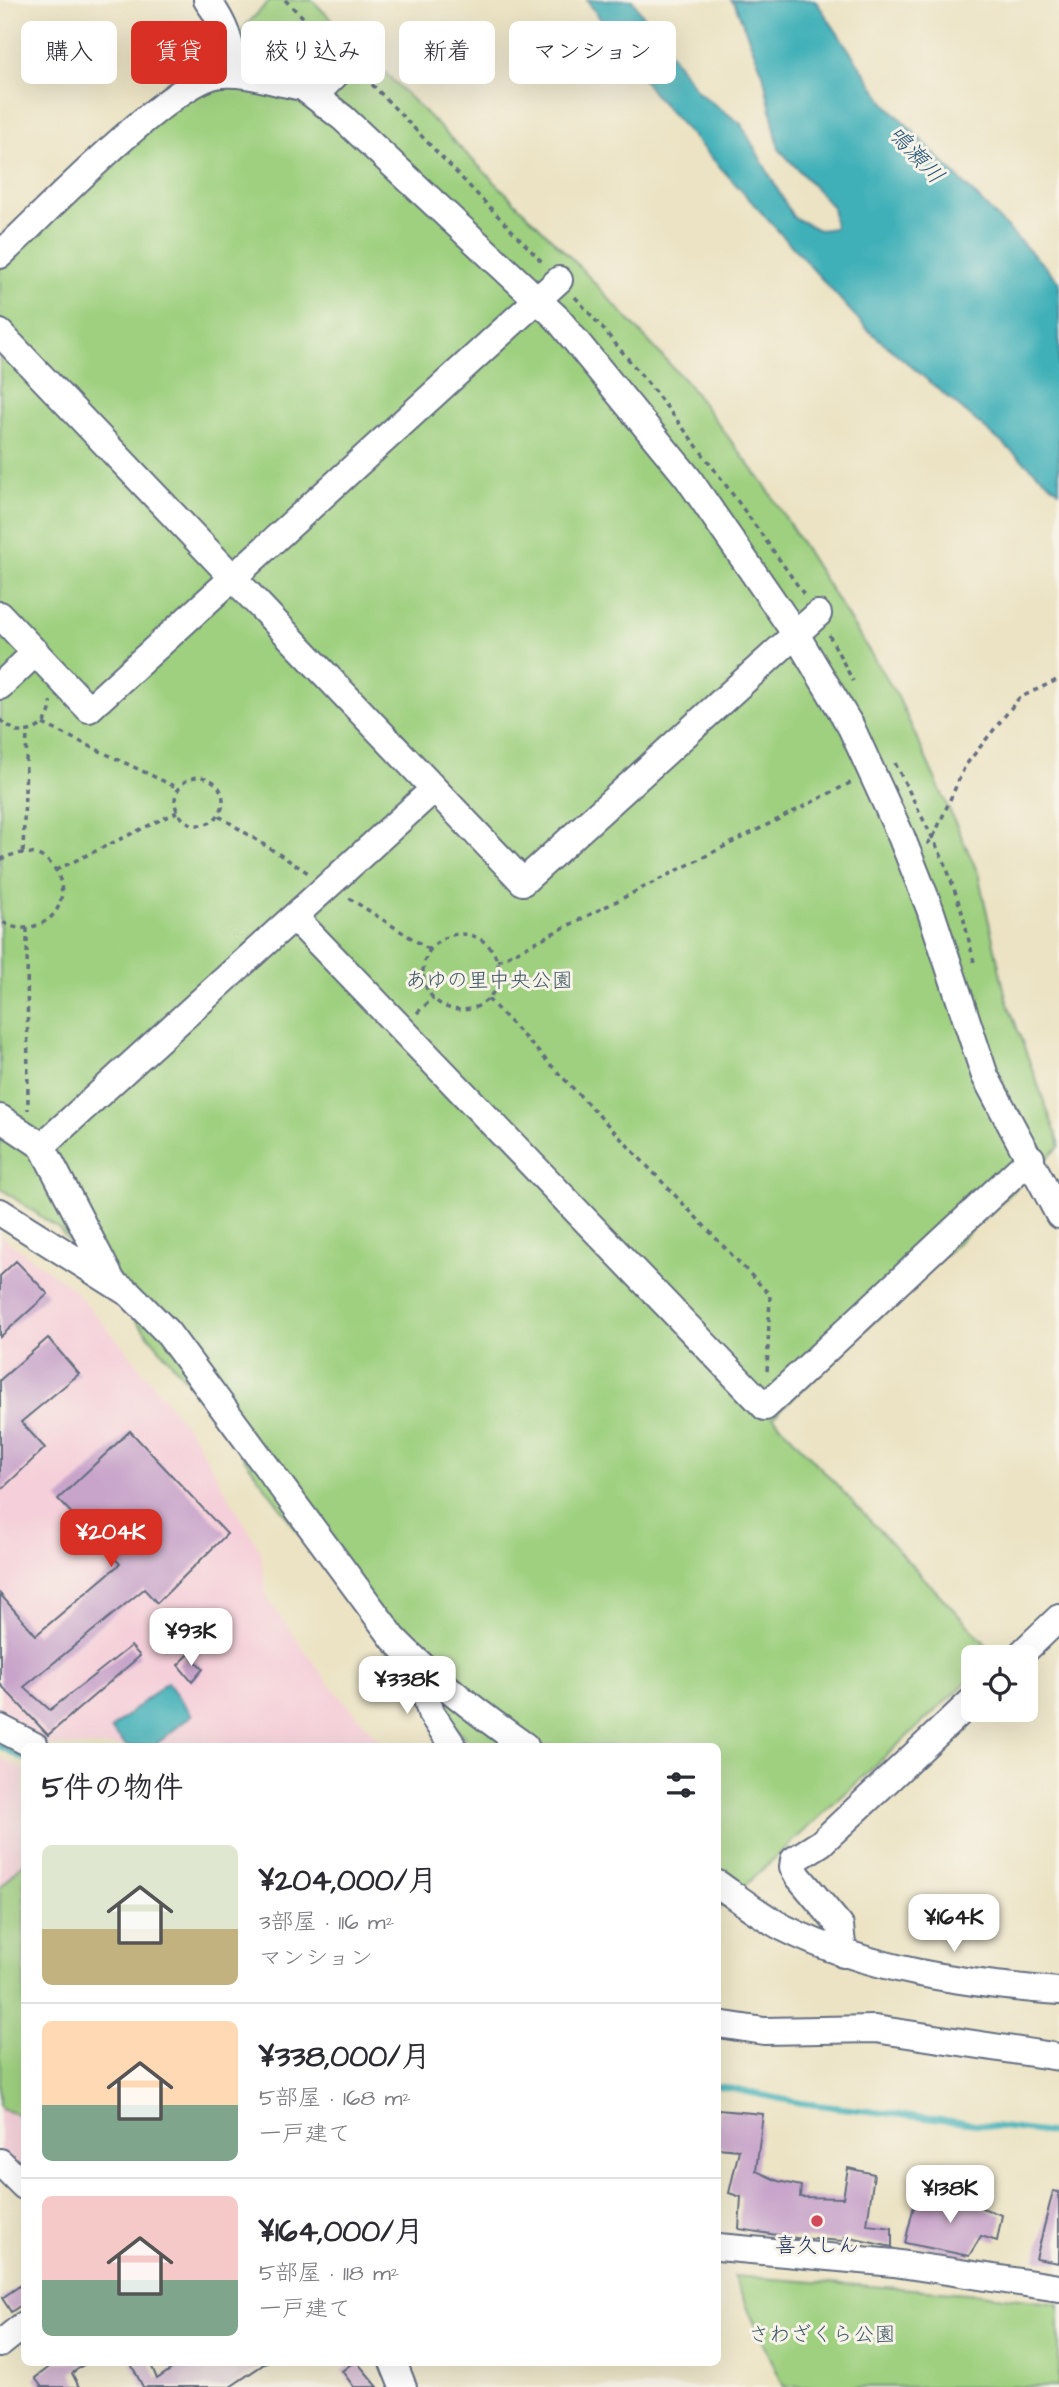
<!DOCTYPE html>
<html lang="ja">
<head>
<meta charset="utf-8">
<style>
  :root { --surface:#fff; --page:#f7f7f7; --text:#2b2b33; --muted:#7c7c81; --line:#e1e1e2; --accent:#d93025 }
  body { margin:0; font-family:"Architects Daughter","Klee One",sans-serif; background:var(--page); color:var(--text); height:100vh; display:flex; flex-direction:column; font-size:26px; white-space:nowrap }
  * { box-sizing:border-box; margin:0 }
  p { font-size:23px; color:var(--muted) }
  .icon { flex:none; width:38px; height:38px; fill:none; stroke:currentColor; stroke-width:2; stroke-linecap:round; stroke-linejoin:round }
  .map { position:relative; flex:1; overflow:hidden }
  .details { position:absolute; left:21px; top:1743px; width:700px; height:623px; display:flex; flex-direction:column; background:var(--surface); border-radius:10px; box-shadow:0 7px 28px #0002 }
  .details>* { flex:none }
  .guide { position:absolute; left:21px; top:21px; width:700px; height:63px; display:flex; gap:14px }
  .fabs { position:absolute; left:961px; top:1645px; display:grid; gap:14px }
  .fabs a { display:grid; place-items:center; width:77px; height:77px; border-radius:10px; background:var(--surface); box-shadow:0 7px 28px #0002; font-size:35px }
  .price { position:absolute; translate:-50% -60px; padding:0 16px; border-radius:14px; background:#fff; color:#222; font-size:23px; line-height:46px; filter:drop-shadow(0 2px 4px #0008) }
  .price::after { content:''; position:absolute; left:50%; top:42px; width:21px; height:16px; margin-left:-10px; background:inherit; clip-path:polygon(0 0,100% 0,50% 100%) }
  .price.active { background:var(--accent); color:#fff }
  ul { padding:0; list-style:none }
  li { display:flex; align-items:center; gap:21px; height:175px; padding:0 21px }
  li+li { border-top:2px solid var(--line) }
  li span { display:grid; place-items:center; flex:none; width:196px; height:140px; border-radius:10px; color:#555 }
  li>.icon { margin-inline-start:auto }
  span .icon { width:84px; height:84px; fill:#fffc; stroke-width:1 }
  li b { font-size:30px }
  h2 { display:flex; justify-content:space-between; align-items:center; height:84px; padding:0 21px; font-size:30px }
  .pill { padding:0 24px; border-radius:10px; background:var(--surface); box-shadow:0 7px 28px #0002; font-size:24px; line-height:63px }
  .pill.active { background:var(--accent); color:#fff }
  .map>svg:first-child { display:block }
</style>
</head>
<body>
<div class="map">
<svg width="1059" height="2387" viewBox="0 0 1059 2387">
  <rect width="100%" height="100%" fill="#f7f3e8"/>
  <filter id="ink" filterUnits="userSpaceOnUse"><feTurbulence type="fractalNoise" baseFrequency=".0143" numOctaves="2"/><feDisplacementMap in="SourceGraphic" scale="14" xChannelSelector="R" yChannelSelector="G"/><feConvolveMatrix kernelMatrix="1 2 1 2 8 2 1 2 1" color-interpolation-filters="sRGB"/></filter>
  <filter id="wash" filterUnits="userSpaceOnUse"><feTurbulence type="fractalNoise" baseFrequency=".00686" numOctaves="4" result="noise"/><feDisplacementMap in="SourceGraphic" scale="28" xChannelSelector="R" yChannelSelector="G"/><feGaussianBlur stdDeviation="1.57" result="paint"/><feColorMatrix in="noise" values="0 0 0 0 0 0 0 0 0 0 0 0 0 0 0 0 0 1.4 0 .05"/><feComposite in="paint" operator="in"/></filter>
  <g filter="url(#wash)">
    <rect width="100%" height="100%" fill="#ebe3c3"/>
    <path fill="#f5cfd9" d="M0,1235L72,1288L132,1357L194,1437L260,1550L267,1598L326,1680L381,1743L378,1746H50L0,1720Z
      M0,1757L24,1770V2174L0,2151Z"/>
    <path fill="#9ed07f" stroke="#5c806e" stroke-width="2" d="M270,0H312L575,262L687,383L766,487L898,697L978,873L1006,998L1059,1142V1147L773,1417L996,1655L973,1657V1676L718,1910V1746H472L377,1639L192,1387L59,1229L0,1188V237L174,76L223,50Z
      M24,1862V2116L4,2110L0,2105V1888Z
      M733,2276L980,2294L1059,2304V2387H784Z"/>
    <path fill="#3fb0b8" stroke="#2d708b" stroke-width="2" d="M587,0H632L698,92L741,124L793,217L819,230L835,228L832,206L779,149L763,73L735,4L731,0H815L886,104L1059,281V491L867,329L653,93Z
      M167,1682L192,1715L154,1746H126L111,1729Z"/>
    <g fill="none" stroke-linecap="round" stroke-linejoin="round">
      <path stroke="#3fb0b8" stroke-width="6" d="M0,1746L24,1759
        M718,2086L801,2103L1059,2134"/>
    </g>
    <g id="blocks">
      <path fill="#c8a4ca" d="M16,1261L48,1294L0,1337V1276Z
        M48,1338L79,1374L21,1422L45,1448L0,1491V1380Z
        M130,1431L227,1534L157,1603L144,1589L24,1687L50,1710L131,1646L140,1656L48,1735L0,1684V1594L36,1635L120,1564L58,1499Z
        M189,1654L203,1669L192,1682L178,1665Z
        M718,2110L763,2114L756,2171L778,2181L801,2186L800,2197L843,2198L848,2168L874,2174L867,2225L892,2228V2247L845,2237V2241L796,2238L739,2229L741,2197L729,2193L739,2150L718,2148Z
        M1053,2191L1059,2192V2263L1036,2259Z
        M917,2193L943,2198L944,2195L1002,2215L997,2241L981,2236L969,2256L905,2243Z
        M24,2283V2303L11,2312L2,2298Z
        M56,2362H88L72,2373L79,2387H42L35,2378Z
        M130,2362H150L157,2379L182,2362H267L230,2387H143Z
        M354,2362H357L378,2387H354L342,2371Z"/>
    </g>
  </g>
  <g filter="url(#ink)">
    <use href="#blocks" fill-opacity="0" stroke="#646e81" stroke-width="2"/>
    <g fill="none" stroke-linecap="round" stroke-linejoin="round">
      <g stroke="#646e81" stroke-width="30">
        <path id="minor" d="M207,0C225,24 232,44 234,74
          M304,88L343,118L557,318L688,478L795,633L851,727L901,836L930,909L985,1076L1059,1215
          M0,255C41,217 173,78 221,74C252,71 284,87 315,88L325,85L349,61
          M0,333L523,882L818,614
          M0,615L89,709L559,280
          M0,686L36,652
          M294,917L765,1407L1031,1158
          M0,1118L42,1146L113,1283
          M42,1146L434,789
          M0,1212L130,1294L167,1332L394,1639C433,1679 479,1714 525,1746
          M1018,1657L1059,1618
          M415,1660L431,1713L453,1746
          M0,1728L35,1746
          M718,1884C739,1899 761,1916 784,1928C868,1970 966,1984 1059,1991
          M843,1954L840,1926L798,1876L793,1867L794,1860L821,1843L973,1700
          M718,2024L764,2031L875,2029L1059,2057
          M0,2162L24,2186
          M718,2247L894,2263L1059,2288
          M0,2344L24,2325
          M393,2362L403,2387"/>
      </g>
      <path stroke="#646e81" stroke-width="3.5" stroke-dasharray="5 5" stroke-linecap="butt" d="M285,0L334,47
        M365,77L543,263
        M575,297C659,391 733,493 805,596
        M829,635L853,681
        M0,720L17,732C37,733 51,722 51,701
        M43,724L178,788
        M895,763L945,863L962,912L975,966
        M175 801a24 24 0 1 1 48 0a24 24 0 1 1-48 0Z
        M219,816L310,874
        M927,844L933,838L965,766L1019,698L1059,679
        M23,852L27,732
        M0,860C60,828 87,915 31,927C20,930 9,927 0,920
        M56,870L177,812
        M349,898L430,950
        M27,928L28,1110
        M423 972a38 38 0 1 1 76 0a38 38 0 1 1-76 0Z
        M498,961L852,782
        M488,999L770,1295L767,1373
        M417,1013L433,998"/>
      <use href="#minor" stroke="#fff" stroke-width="26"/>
    </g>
  </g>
  <circle fill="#d1495b" stroke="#f7f3e8" stroke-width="2.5" cx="817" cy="2221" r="7"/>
  <g text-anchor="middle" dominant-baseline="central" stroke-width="6" stroke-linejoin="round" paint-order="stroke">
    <g font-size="21" fill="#3c5766" stroke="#f7f3e8">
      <text x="489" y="980">あゆの里中央公園</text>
      <text x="822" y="2334">さわざくら公園</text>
    </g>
    <g font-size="21" fill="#1b2f5e" stroke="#f7f3e8">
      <text x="817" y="2245">喜久しん</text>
    </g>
    <g font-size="23" font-style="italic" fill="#265679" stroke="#f7f3e8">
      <text transform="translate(916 155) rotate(47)">鳴瀬川</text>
    </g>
  </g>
</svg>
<div class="fabs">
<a><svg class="icon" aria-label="locate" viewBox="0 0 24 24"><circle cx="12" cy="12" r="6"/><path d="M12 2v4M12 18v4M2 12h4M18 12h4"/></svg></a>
</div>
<b class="price active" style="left:111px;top:1569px">¥204K</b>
<b class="price" style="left:191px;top:1668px">¥93K</b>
<b class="price" style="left:407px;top:1716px">¥338K</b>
<b class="price" style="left:954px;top:1954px">¥164K</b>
<b class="price" style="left:950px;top:2225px">¥138K</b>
<div class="guide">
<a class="pill">購入</a>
<a class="pill active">賃貸</a>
<a class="pill">絞り込み</a>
<a class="pill">新着</a>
<a class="pill">マンション</a>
</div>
<section class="details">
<h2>5件の物件<svg class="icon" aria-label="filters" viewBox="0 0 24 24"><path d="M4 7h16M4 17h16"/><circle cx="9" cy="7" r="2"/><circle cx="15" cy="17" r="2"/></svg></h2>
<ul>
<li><span style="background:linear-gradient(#dfe7d0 60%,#c2b280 0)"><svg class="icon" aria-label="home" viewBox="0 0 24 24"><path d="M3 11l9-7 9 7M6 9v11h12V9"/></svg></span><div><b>¥204,000/月</b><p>3部屋 · 116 m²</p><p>マンション</p></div></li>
<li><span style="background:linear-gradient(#ffd9b3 60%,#7fa58c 0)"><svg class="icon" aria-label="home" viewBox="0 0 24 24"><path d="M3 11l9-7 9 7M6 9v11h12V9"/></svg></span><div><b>¥338,000/月</b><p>5部屋 · 168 m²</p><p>一戸建て</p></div></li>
<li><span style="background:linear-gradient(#f6c9c9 60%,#7fa58c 0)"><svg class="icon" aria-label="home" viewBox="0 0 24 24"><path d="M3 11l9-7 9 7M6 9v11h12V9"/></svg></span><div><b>¥164,000/月</b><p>5部屋 · 118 m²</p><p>一戸建て</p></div></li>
</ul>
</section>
</div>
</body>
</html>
